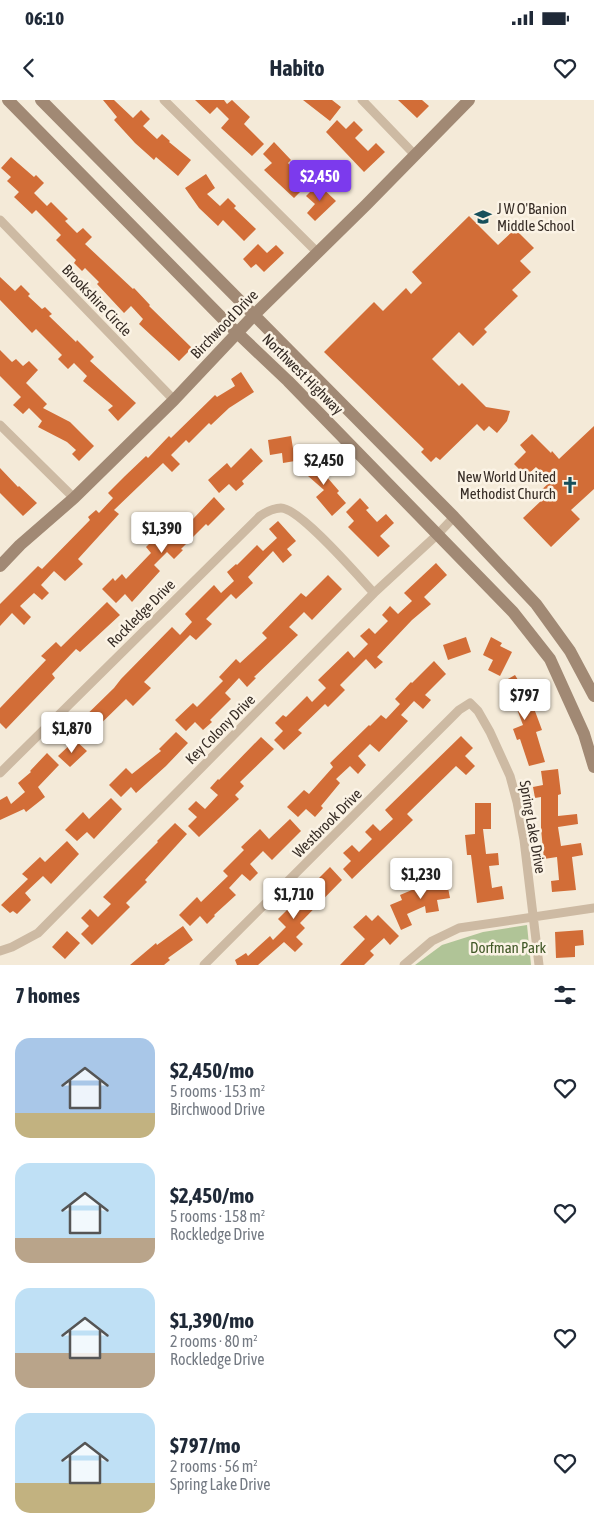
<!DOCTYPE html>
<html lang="en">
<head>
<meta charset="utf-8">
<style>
  :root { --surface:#fff; --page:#f6f6f7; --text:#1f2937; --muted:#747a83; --accent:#7c3aed }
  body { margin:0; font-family:"Asap Condensed",sans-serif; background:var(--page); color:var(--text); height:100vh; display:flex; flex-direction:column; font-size:19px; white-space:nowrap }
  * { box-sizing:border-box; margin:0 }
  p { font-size:16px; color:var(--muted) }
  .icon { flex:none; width:28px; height:28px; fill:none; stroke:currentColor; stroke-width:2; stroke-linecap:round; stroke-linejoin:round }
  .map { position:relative; height:865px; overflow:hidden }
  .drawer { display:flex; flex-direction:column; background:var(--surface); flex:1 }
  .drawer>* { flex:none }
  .price { position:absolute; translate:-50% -42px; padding:0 11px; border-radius:5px; background:#fff; color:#222; font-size:16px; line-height:32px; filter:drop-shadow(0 1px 2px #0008) }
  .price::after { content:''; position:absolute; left:50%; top:30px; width:15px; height:11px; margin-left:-8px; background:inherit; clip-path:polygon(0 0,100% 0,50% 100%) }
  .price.on { background:var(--accent); color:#fff }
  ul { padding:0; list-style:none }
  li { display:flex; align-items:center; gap:15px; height:125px; padding:0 15px }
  li span { display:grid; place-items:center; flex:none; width:140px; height:100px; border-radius:15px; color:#555 }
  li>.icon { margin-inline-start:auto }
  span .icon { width:60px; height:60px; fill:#fffc; stroke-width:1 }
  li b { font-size:21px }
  h2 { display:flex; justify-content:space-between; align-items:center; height:60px; padding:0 15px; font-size:21px }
  .status { display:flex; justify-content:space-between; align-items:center; height:35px; padding:0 25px; background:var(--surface); direction:ltr }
  .status svg { height:14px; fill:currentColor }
  header { display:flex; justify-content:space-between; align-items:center; height:65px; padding:0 15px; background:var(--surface); font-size:22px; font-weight:700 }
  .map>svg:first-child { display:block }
</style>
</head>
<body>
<div class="status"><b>06:10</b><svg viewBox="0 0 49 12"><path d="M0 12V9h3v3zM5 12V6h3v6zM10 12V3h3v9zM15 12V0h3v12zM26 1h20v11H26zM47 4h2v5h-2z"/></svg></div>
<header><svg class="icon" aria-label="back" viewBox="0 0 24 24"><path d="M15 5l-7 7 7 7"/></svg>Habito<svg class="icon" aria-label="heart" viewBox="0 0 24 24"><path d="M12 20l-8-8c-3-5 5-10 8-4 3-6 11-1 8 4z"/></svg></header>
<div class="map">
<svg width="594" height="865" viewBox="0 0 594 865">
  <rect width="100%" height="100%" fill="#f4ead8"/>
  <path fill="#b0c497" d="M527,825L531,865H415L442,845L483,832Z"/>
  <path fill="#d26d37" d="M103,0H114L133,18L141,10L150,19L143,26L157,39L162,34L170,41L169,42L191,60L178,76L156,57L154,60L135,43L114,20L117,17Z
    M195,0H224L227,4L232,0L250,17L244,24L264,44L252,56L221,28L229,19L217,7L210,14Z
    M303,0H332L341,7L330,21Z
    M398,0H422L429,6L417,18Z
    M337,20L346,29L354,21L363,30L355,38L368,51L376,43L385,52L364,72L326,32Z
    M274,42L291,60L288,63L298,74L296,76L306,86L294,98L264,70L272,63L263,54Z
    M11,57L34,77L36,75L44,83L34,93L47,106L51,102L68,119L65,121L77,133L83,128L92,137L85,144L133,189L134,188L150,205L149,206L192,248L179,261L139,224L143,219L131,206L124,213L97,184L99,182L85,168L82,171L74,163L76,160L56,140L61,135L36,110L32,114L14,97L19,92L7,81L11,77L1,68Z
    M206,74L215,88L207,94L220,106L228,98L236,106L234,108L256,129L244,141L223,120L218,126L199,108L185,88Z
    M318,84L336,101L315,121L307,113L315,104L306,96Z
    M469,116L498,145L515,129L534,148L520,161L531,172L512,190L518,196L484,229L487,232L473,246L459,232L432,259L459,286L462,283L486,307L510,311L507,321L497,333L489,326L484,331L477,324L440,360L436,357L431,362L421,352L424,349L324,252L374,202L383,211L406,188L411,194L422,183L412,172Z
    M258,144L267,153L276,145L284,153L264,172L256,164L251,168L243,159Z
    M0,177L15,191L21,185L30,194L28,196L42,209L45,207L52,214L49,216L76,242L77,240L94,257L90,261L136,303L118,321L108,310L113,306L83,281L87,276L74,263L68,269L58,259L62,255L36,229L32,233L0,200Z
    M0,250L12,262L16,259L23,266L29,261L38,270L26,283L47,304L43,308L70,322L94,346L79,361L72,354L76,350L67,342L38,327L42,321L29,308L23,314L13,305L21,297L0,276Z
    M241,272L254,292L229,308L211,325L209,323L189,343L186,340L171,355L180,364L172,372L163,363L114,410L119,414L78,459L83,464L65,481L54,471L41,485L49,493L42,500L34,493L20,506L31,517L24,525L12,513L0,526V504L38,466L42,469L90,420L88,417L96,410L99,413L113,398L108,393L125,376L146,356L148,358L169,336L171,338L215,295L217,297L235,286L231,279Z
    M594,326V389L571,410L580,419L551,447L523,418L543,399L538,393L550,382L536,367L526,376L514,364L526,352L520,345L532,334L551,353L552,351L559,359Z
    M291,336L295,361L283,363L282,353L270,355L268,340Z
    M251,348L263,361L242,381L244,384L236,391L229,384L219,393L208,380L227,363L231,368Z
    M310,356L329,372L326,376L339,391L337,393L346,403L332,416L316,397L324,390L300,369Z
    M0,368L18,387L19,386L37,403L23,416L0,393Z
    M214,397L225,409L208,426L206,424L181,449L183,450L174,459L167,452L154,465L160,471L132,502L125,494L116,503L102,489L113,478L115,481L122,474L126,479L151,453L146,447L163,430L169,436L190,417L193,419Z
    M360,398L369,408L366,410L377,422L386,414L394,423L380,436L390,446L378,457L348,427L354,421L346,412Z
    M278,421L296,441L287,449L292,455L283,463L273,451L248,477L253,483L236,499L231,494L206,519L212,524L196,540L190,535L144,582L151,588L133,606L126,599L84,640L72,629L114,588L121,579L172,527L180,535L192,522L185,514L214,485L221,493L234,481L227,472L236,464L237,465L257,445L263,451L277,438L269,429Z
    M436,463L447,475L424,497L431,504L412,520L377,557L383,562L375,569L366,559L340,585L345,590L328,607L325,604L298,630L302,633L284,650L274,640L283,631L275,623L283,615L286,617L307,596L312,602L326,588L318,580L348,551L354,558L368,544L360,536L369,528L375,534L388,521L382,515L390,506L398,514L412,501L404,493Z
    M328,475L342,489L312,520L304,512L289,527L298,535L254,577L256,578L247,587L239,578L225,593L231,599L210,620L212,622L203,630L195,622L186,631L175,620L193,603L197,607L223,581L219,577L236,559L240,563L267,538L262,533L301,493L306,497Z
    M107,502L120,515L80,552L76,549L52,574L55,578L6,629L0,623V608L46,560L41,556L56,542L61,547Z
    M466,537L471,552L448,560L443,545Z
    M491,537L502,543L500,546L512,552L500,576L488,570L493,560L483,555Z
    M434,561L446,574L425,595L431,600L423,609L414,601L401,615L408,621L379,652L370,644L358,656L366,665L358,674L350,666L336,679L340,683L321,706L323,708L315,717L306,709L298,717L287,707L304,690L309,694L333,667L330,663L369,625L370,626L381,615L386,619L400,604L395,599L411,582L412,583Z
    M515,575L532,603L542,630L536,632L545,662L529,666L520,639L517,640L513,629L523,625L515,604L513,605L501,583Z
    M176,632L188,643L166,666L136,693L131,687L121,697L109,685L126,668L132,674L161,651L159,649Z
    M461,636L473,648L465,656L475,666L466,675L456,666L407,714L413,720L352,779L343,769L351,761L343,753L352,745L359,752L372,739L365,732L373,724L380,731L393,719L385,710Z
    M261,637L274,649L240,682L244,686L235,695L239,699L199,737L188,726L197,717L188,709L196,701L205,709L218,695L210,688L218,679L219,680Z
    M75,640L87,651L70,667L58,656Z
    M47,653L59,665L38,687L45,697L26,712L24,709L0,720V700L7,696L11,704L25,692L18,683L31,672L30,671Z
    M558,669L561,694L558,695V716L577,714L578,724L558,727L561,746L581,743L583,755L572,757L576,790L552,792L551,781L559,780L557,757L544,759L541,729V697L535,698L533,687L543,685L541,671Z
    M111,698L122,709L94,739L87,732L77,741L65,730L83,712L89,719Z
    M475,703H491V729H483L486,754L498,753L499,765L489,766L492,788L502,786L504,799L477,803L471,755H467L465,735L475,734Z
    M290,719L301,731L272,760L263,751L250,764L258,773L250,781L242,774L229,788L236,795L214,815L215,816L207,824L200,816L190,826L179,815L197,797L201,802L228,776L223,771L244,750L241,747L260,729L269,739Z
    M175,723L187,734L145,780L147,782L126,803L130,807L92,845L81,834L89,826L81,818L90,809L98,817L111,804L103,797L158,742L157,741Z
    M67,741L79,754L51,784L43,776L25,793L31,800L17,814L13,811L10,813L1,805L28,779L22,774L40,757L45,762Z
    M330,767L342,780L300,823L305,828L296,837L303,844L295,852L284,842L258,865H237L235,860L246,853L248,856L270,836L273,840L286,827L278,819Z
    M445,772L450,798L437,800L439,811L426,813L425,806L407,814L412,825L401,830L390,805L402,800L400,795L419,787L432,785L430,775Z
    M366,815L372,821L378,815L399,836L390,845L384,838L370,851L374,855L364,865H340L365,839L353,827Z
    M183,826L193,840L168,858L170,860L164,865H130L156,843L157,845Z
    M583,830L584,845L575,846V857L556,858L555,832Z
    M67,831L80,843L65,859L52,847Z"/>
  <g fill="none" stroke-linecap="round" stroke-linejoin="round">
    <path stroke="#cdbaa3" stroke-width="9" d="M164,0L317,152
      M362,0L414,54
      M0,120L174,300
      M0,325L74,398
      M0,673L260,416C266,412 274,408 281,408C300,408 359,477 374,493
      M0,851L12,847L38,833L374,493L438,434L454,417
      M204,865L459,610L470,603L478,611L490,632L510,676L517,702L524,740L539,865
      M404,865L432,841L459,828L594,808"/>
    <path stroke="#a18974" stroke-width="12" d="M8,0L229,225L288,281L513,512L550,559L584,634L594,667
      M41,0L454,417L536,504L570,551L594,596
      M0,466L20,445L74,398L174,300L254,215L366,105L469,0"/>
  </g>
  <defs>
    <g id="school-bare" transform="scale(1.35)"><path d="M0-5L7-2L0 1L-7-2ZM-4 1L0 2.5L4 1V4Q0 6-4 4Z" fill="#17505c" stroke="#fbf3e5" stroke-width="2.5" paint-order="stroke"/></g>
    <g id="church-bare" transform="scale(1.35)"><path d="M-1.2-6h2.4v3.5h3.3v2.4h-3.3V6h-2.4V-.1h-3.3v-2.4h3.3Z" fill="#17505c" stroke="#fbf3e5" stroke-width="2.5" paint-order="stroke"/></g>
  </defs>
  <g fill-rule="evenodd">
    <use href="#school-bare" x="483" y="117"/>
    <use href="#church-bare" x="570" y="385"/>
  </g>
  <g text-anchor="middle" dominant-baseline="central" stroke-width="5" stroke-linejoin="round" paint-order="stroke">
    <g font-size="15" fill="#372d26" stroke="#fbf3e5" text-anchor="start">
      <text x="497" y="108">J W O'Banion<tspan x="497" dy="17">Middle School</tspan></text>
      <text x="556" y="376" text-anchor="end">New World United<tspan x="556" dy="17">Methodist Church</tspan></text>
    </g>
    <g font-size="15" fill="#372d26" stroke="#fbf3e5">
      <text transform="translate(97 200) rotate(46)">Brookshire Circle</text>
      <text transform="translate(224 224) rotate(-46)">Birchwood Drive</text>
      <text transform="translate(303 274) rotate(45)">Northwest Highway</text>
      <text transform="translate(141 513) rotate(-45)">Rockledge Drive</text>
      <text transform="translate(220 629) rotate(-45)">Key Colony Drive</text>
      <text transform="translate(327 723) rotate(-45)">Westbrook Drive</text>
      <text transform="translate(533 727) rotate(80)">Spring Lake Drive</text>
    </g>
    <g font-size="15" fill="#415827" stroke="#fbf3e5">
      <text x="508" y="847">Dorfman Park</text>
    </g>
  </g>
</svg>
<b class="price on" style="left:320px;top:102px">$2,450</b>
<b class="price" style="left:324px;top:386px">$2,450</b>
<b class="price" style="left:162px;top:454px">$1,390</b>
<b class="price" style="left:525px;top:621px">$797</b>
<b class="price" style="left:72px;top:654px">$1,870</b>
<b class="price" style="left:421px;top:800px">$1,230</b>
<b class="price" style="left:294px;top:820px">$1,710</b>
</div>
<section class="drawer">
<h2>7 homes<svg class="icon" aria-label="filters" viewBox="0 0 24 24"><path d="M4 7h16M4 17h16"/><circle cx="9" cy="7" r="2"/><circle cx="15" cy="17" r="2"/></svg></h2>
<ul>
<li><span style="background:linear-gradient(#a9c7e8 75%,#c2b280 0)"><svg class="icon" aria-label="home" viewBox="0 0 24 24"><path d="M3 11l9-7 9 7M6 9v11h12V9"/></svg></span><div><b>$2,450/mo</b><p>5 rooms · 153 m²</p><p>Birchwood Drive</p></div><svg class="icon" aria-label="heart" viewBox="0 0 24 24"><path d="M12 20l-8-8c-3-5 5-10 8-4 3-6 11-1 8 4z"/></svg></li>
<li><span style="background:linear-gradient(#bfe0f5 75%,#b9a48a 0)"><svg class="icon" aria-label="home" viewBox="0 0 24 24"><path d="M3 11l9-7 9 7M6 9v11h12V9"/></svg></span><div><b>$2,450/mo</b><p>5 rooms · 158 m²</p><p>Rockledge Drive</p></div><svg class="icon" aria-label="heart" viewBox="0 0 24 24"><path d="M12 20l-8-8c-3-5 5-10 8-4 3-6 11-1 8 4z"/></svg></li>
<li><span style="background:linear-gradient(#bfe0f5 65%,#b9a48a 0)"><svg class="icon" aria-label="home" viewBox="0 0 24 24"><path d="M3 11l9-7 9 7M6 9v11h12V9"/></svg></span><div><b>$1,390/mo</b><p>2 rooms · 80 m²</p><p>Rockledge Drive</p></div><svg class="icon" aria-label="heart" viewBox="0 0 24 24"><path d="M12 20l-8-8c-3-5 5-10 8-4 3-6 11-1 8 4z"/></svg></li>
<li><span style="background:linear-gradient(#bfe0f5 70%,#c2b280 0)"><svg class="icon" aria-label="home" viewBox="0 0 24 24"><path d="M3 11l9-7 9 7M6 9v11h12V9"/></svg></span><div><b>$797/mo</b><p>2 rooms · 56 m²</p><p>Spring Lake Drive</p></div><svg class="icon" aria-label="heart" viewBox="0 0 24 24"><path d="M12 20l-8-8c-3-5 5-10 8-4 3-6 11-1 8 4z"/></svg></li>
</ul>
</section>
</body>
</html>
